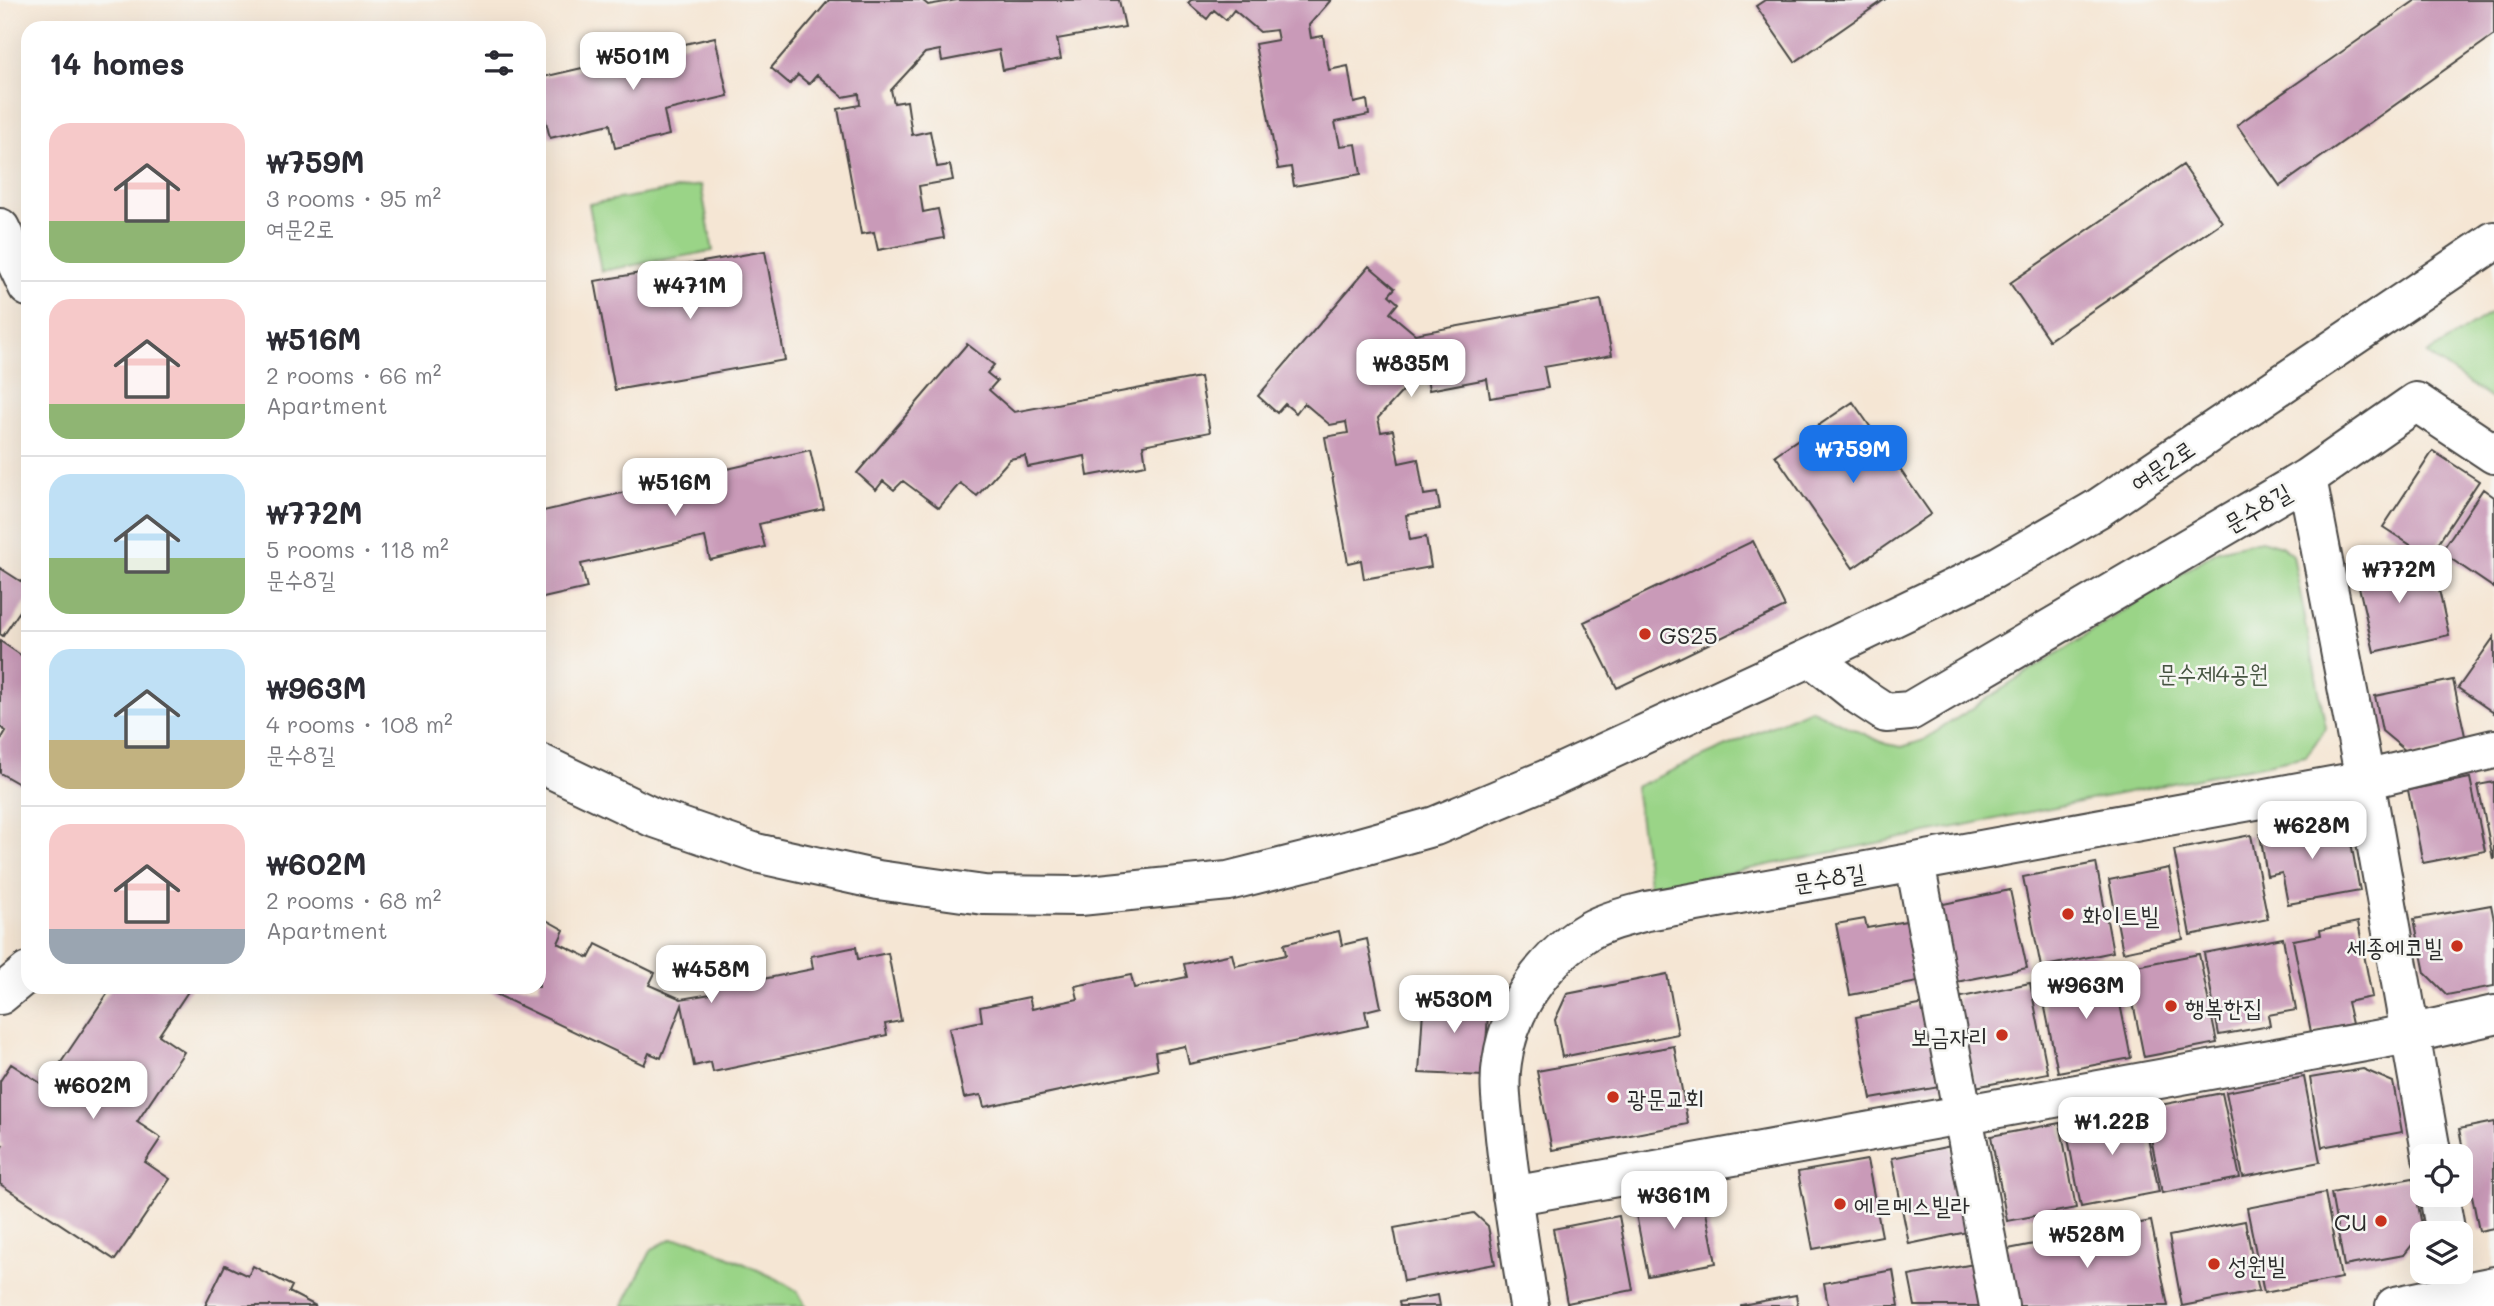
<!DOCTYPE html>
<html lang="en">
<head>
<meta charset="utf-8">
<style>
  :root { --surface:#fff; --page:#f2f2f3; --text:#2b2b33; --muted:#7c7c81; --line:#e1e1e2; --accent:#1a73e8 }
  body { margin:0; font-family:Mali,"Poor Story",sans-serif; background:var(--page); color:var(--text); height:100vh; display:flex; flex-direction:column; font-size:26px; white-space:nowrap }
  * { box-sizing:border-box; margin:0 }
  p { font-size:23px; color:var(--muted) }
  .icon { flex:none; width:38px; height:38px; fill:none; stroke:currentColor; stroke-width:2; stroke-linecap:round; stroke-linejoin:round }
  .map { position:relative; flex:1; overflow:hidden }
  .side { position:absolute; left:21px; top:21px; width:525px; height:973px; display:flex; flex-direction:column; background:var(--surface); border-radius:21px; box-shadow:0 7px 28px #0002 }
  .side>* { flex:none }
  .fabs { position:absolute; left:2410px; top:1144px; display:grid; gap:14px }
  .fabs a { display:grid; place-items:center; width:63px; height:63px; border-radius:14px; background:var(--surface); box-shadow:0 7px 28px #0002; font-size:35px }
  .price { position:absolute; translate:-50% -60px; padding:0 16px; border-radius:14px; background:#fff; color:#222; font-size:23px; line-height:46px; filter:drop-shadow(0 2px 4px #0008) }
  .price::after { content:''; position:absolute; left:50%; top:42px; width:21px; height:16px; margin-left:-10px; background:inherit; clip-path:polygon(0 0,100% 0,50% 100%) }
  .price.on { background:var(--accent); color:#fff }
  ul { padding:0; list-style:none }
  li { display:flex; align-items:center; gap:21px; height:175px; padding:0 28px }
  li+li { border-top:2px solid var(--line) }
  li span { display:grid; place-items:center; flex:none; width:196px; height:140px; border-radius:21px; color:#555 }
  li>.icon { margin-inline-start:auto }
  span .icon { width:84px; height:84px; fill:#fffc; stroke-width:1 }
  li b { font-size:30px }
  h2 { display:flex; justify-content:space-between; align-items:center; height:84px; padding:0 28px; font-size:30px }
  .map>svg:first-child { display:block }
</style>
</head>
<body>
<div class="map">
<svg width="2494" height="1306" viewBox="0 0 2494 1306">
  <rect width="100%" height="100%" fill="#f6f6f2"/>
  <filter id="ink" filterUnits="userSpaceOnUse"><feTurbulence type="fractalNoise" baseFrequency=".0143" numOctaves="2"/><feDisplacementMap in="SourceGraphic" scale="14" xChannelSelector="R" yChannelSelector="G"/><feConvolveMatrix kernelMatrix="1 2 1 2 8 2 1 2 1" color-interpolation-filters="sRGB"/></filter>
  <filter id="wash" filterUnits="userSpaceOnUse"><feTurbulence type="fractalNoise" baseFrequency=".00686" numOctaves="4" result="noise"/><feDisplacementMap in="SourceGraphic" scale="28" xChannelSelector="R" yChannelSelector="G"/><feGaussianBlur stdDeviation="1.57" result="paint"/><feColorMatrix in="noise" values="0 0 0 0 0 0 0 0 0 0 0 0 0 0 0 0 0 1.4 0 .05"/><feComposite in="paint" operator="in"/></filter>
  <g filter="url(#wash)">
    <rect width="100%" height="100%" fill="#f5e6d4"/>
    <path fill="#9ad487" stroke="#628059" stroke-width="2" d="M701,185L713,251L601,271L589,204Z
      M2494,311V401L2427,354Z
      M2261,540L2281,546L2293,555L2326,728L2306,756L1650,889L1635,787L1810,709L1886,744L1902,747L1923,740L2218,550Z
      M671,1239L693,1240L777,1279L797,1291L806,1306H623L652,1249Z"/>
    <g id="blocks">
      <path fill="#c99ab8" d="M829,0H922L928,5L957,0H1119L1125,27L1057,39L1061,59L1003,70L999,50L942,61L940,50L925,53L891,90L894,103L907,101L912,135L930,131L937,167L950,165L953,180L919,186L923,212L938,209L944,238L878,250L874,232L861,234L838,109L860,105L859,94L843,97L817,75L809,84L798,75L790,84L771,68Z
        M1191,0H1331L1309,25L1311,38L1323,36L1329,70L1348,66L1354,103L1367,100L1369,115L1335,122L1340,146L1356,144L1361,174L1294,186L1291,167L1278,169L1255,44L1278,40L1276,30L1260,32L1234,10L1226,20L1214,10L1207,19L1188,3Z
        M1765,0H1884L1795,62L1756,6Z
        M2416,0H2494V35L2280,186L2237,125Z
        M715,37L728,96L664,111L669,135L615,148L610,124L550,138L539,93V78Z
        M2183,165L2222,222L2049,340L2010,283Z
        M765,251L785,360L615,390L595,281Z
        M1369,266L1395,288L1389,295L1398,303L1390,313L1415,334L1601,300L1612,355L1544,367L1548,388L1490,398L1487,379L1429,390L1427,378L1412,381L1378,418L1381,432L1393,430L1399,463L1418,459L1424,495L1437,493L1440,509L1406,515L1410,540L1426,537L1431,567L1364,579L1361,560L1348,563L1325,437L1348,433L1346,422L1330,425L1304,403L1296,413L1285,404L1277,413L1258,396Z
        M967,344L994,365L987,373L997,381L989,390L1014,412L1200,377L1210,432L1143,445L1146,465L1088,476L1085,456L1028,467L1025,456L1010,459L977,496L960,483L939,508L903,481L894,490L883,481L876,490L857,473Z
        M1853,402L1931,514L1853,568L1775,455Z
        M810,450L824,509L759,524L765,547L710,560L705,537L581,564L587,588L539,599V512Z
        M2433,451L2479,481L2429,557L2383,527Z
        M2483,489L2494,497V588L2441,552Z
        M1753,541L1785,607L1617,688L1584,622Z
        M2392,557L2439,590L2449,635L2374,652L2354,565Z
        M0,568L28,586V599L3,636L0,634Z
        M2494,637V713L2458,688Z
        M0,641L28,660V789L0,773V741L6,731L0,727Z
        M2453,680L2467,745L2412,756L2382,731L2375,696Z
        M2470,778L2485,851L2423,863L2408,790Z
        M2494,782V859H2493L2478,785Z
        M2332,821L2350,837L2360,891L2288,904L2282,873L2267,876L2260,834Z
        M2251,835L2268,919L2190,935L2174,850Z
        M2096,863L2113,952L2041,967L2023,877Z
        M2169,868L2183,939L2123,952L2109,880Z
        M2010,890L2027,968L1951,983L1934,906Z
        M2491,905L2494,920V986L2447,995L2425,973L2414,919Z
        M539,916L564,930L558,943L589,958L596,944L655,973L649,985L681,999L711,994L708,981L757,970L758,980L813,969L811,956L856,947L858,959L888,953L901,1021L885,1024L887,1035L713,1072L711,1062L694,1066L682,1005L661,1058L649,1053L644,1065L481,987H539Z
        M1865,919L1867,928L1912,920L1923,981L1850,995L1836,924Z
        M2358,922L2372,997L2347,1002L2352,1024L2311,1032L2293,940L2321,935L2320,930Z
        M1339,931L1342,945L1367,939L1381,1007L1365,1011L1368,1026L1189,1064L1185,1046L1155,1052L1158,1070L984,1107L981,1095L964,1098L949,1028L982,1021L980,1007L1029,997L1032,1009L1078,999L1075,986L1131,975L1134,988L1187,977L1184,964L1232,954L1235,966L1286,955L1284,944Z
        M2283,938L2296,1010L2268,1015L2270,1026L2219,1035L2204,953Z
        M2199,954L2217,1043L2144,1057L2126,968Z
        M2113,969L2131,1058L2058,1072L2040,983Z
        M1667,974L1678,1034L1562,1057L1555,1020L1567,994Z
        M2030,983L2048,1073L1975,1087L1957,998Z
        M112,987H191L159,1035L184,1052L137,1122L161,1138L145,1162L170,1179L115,1260L0,1184V1150L3,1145L0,1143V1081L11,1064L45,1086Z
        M1424,994L1489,998L1484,1076L1419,1073Z
        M1930,1003L1945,1086L1871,1099L1856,1017Z
        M1674,1046L1688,1124L1552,1150L1537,1071Z
        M2363,1069L2393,1082L2402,1132L2322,1147L2310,1078Z
        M2304,1077L2320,1162L2243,1177L2226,1092Z
        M2222,1093L2240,1178L2162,1193L2145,1108Z
        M2142,1107L2159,1192L2081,1207L2065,1122Z
        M2494,1122V1228L2479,1231L2459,1129Z
        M2060,1123L2076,1208L2007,1221L1991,1136Z
        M1951,1146L1967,1232L1909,1244L1892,1158Z
        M1867,1160L1882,1236L1813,1249L1798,1172Z
        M2413,1178L2423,1231L2404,1255L2344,1266L2331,1193Z
        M1701,1186L1716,1263L1648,1276L1633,1199Z
        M2325,1193L2341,1278L2264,1293L2247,1208Z
        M1474,1213L1488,1226L1495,1264L1404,1281L1394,1228Z
        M1619,1216L1633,1290L1567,1303L1553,1229Z
        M2151,1221L2168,1306H2009L1998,1251Z
        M2245,1221L2259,1291L2182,1306L2169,1236Z
        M1974,1264L1982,1306H1915L1909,1276Z
        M225,1265L248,1276L253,1266L292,1286L289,1292L316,1306H205Z
        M1893,1270L1899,1306H1828L1824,1283Z
        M1438,1295L1440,1306H1400L1399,1302Z
        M1796,1295L1798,1306H1741V1305Z"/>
    </g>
  </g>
  <g filter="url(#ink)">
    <use href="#blocks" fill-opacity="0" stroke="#494744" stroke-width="2"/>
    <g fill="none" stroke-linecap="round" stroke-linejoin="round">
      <g stroke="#494744" stroke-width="42">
        <path id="street" d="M0,228L28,287
          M1811,657L1860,696L1886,713L1910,711L2307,478
          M539,763L652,817L756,853L878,880L984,895L1080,896L1228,881L1324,857L1435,826L1547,779L1811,657L1992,570L2097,509L2494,241
          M1915,863L1999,1306
          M0,995L28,972
          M2432,1157L2365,780L2307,478L2416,402L2494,454
          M2439,1195L2446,1234
          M1512,1196L2409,1034L2494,1015
          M1529,1306C1520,1250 1511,1194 1505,1137C1503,1112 1498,1087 1502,1062C1509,1011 1540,964 1582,935C1601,922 1625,917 1647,911L2365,780L2494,749
          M2395,1306L2494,1286"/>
      </g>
      <use href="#street" stroke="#fff" stroke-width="38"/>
    </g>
  </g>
  <g fill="#c8321e" stroke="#f6f6f2" stroke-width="2.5">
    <circle cx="1645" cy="634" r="7"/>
    <circle cx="2068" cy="914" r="7"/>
    <circle cx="2457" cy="946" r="7"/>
    <circle cx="2171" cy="1006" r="7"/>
    <circle cx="2002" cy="1035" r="7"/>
    <circle cx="1613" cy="1097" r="7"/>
    <circle cx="1840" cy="1204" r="7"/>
    <circle cx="2381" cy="1221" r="7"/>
    <circle cx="2214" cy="1264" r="7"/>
  </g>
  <g text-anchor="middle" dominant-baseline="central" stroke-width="5" stroke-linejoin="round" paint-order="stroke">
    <g font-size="24" fill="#2b2b2b" stroke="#f6f6f2">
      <text transform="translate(2162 465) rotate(-34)">여문2로</text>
      <text transform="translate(2257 507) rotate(-30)">문수8길</text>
      <text transform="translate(1829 877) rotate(-9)">문수8길</text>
    </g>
    <g font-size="24" fill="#2b2b2b" stroke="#f6f6f2" text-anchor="start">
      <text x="1659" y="634">GS25</text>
      <text x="2082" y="914">화이트빌</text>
      <text x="2443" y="946" text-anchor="end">세종에코빌</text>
      <text x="2185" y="1006">행복한집</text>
      <text x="1988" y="1035" text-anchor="end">보금자리</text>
      <text x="1627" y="1097">광문교회</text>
      <text x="1854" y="1204">에르메스빌라</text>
      <text x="2367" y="1221" text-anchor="end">CU</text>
      <text x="2228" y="1264">성원빌</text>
    </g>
    <g font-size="24" fill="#475542" stroke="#f6f6f2">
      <text x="2213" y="672">문수제4공원</text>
    </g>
  </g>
</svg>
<div class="fabs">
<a><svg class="icon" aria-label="locate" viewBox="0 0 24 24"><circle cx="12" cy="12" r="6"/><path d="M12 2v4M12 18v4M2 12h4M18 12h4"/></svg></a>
<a><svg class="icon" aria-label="layers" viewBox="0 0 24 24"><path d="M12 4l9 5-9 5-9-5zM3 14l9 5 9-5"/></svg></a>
</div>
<b class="price" style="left:633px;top:92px">₩501M</b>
<b class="price" style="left:690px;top:321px">₩471M</b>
<b class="price" style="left:1411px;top:399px">₩835M</b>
<b class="price on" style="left:1853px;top:485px">₩759M</b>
<b class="price" style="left:675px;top:518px">₩516M</b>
<b class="price" style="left:2399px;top:605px">₩772M</b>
<b class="price" style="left:2312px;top:861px">₩628M</b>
<b class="price" style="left:711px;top:1005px">₩458M</b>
<b class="price" style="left:2086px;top:1021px">₩963M</b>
<b class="price" style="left:1454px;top:1035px">₩530M</b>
<b class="price" style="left:93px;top:1121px">₩602M</b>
<b class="price" style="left:2112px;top:1157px">₩1.22B</b>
<b class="price" style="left:1674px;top:1231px">₩361M</b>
<b class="price" style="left:2087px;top:1270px">₩528M</b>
<section class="side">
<h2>14 homes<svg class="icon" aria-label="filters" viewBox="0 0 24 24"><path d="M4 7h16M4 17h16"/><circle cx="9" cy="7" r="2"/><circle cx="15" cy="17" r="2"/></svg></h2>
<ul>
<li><span style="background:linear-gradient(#f6c9c9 70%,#8fb573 0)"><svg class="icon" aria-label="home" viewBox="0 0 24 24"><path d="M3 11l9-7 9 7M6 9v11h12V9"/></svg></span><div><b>₩759M</b><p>3 rooms · 95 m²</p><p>여문2로</p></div></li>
<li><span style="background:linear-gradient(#f6c9c9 75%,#8fb573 0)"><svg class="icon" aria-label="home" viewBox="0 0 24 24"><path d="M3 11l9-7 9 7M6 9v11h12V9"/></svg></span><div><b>₩516M</b><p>2 rooms · 66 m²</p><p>Apartment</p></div></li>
<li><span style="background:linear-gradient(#bfe0f5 60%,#8fb573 0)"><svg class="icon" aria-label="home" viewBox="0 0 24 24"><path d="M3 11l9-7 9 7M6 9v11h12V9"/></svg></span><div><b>₩772M</b><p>5 rooms · 118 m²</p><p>문수8길</p></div></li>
<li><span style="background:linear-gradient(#bfe0f5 65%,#c2b280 0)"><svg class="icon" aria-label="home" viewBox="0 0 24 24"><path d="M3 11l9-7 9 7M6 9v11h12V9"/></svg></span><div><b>₩963M</b><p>4 rooms · 108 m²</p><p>문수8길</p></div></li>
<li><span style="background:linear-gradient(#f6c9c9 75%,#9aa5b1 0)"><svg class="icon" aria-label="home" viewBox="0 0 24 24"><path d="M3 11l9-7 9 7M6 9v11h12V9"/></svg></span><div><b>₩602M</b><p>2 rooms · 68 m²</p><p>Apartment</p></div></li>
</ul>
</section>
</div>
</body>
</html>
